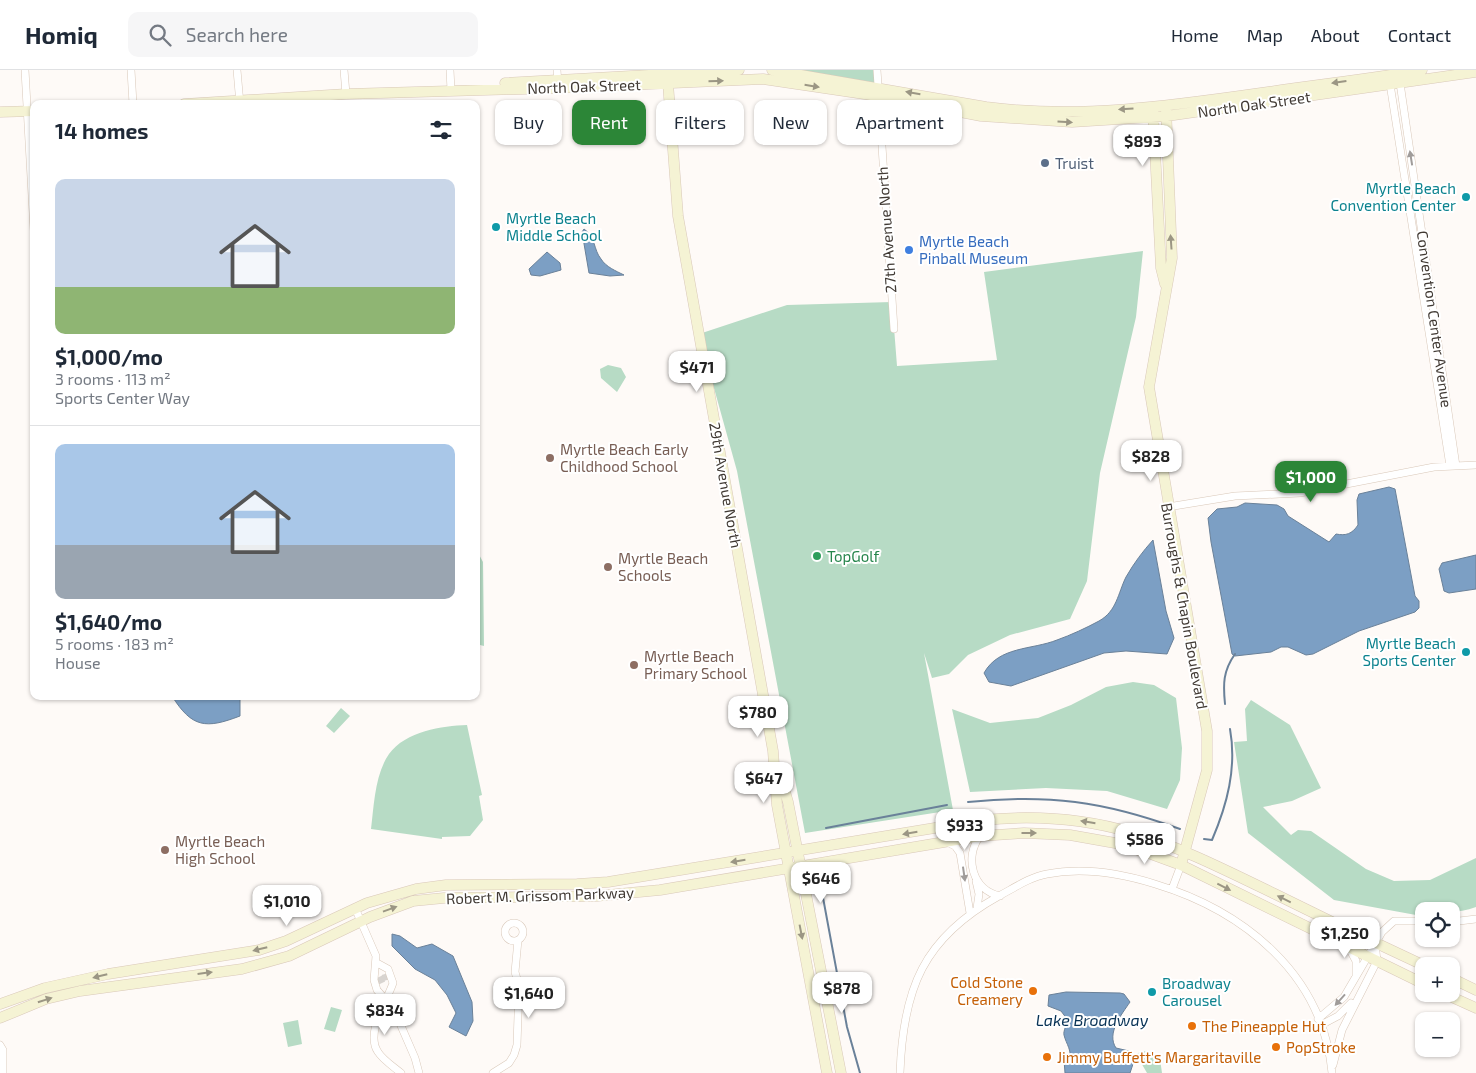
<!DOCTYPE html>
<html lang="en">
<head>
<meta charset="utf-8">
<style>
  :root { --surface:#fff; --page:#f6f6f7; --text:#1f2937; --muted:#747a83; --line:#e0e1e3; --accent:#2c8637 }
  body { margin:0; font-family:"Exo 2",sans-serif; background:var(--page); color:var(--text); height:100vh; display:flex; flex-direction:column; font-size:19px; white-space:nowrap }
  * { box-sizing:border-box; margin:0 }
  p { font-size:16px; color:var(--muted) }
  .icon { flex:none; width:28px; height:28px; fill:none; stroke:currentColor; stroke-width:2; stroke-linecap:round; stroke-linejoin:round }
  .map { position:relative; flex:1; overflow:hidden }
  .panel { position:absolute; left:30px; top:30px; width:450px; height:600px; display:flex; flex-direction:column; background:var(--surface); border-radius:10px; box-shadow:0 1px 4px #0004 }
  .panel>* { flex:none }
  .hud { position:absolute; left:495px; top:30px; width:475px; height:45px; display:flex; gap:10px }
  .buttons { position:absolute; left:1415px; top:832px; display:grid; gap:10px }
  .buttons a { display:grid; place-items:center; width:45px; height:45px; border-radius:10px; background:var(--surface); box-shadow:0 1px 4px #0004; font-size:25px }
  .price { position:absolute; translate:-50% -42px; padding:0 11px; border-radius:10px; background:#fff; color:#222; font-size:16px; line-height:32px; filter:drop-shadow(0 1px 2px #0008) }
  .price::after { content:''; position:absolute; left:50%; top:30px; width:15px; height:11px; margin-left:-8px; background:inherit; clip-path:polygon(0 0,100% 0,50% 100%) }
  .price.active { background:var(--accent); color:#fff }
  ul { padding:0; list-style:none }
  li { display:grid; align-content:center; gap:10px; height:265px; padding:0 25px }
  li+li { border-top:1px solid var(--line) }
  li span { display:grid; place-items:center; height:155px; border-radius:10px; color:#555 }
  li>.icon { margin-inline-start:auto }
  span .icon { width:90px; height:90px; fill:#fffc; stroke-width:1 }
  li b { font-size:21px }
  h2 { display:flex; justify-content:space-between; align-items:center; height:60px; padding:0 25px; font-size:21px }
  .pill { padding:0 18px; border-radius:10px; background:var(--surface); box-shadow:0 1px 4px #0004; font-size:18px; line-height:45px }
  .pill.active { background:var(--accent); color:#fff }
  header { display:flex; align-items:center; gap:30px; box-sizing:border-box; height:70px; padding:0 25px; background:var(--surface); border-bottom:1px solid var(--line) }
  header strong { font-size:24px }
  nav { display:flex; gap:28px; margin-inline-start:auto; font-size:18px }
  .search { width:350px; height:45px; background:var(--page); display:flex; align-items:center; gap:12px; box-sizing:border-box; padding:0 18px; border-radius:10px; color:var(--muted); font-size:19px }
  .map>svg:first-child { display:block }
</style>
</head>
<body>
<header>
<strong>Homiq</strong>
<div class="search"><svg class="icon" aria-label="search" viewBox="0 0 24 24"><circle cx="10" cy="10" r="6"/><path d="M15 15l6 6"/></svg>Search here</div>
<nav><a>Home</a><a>Map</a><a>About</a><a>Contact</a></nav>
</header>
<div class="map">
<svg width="1476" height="1003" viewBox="0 0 1476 1003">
  <rect width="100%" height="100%" fill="#fefaf7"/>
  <path fill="#b7dbc5" d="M772,0H877V17Z
    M1143,181L1136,247L1100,403L1087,511L1070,549L1010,565L968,585L949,604L932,608L924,583L953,740L805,763L737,401L699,264L787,235L892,232L897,296L997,290L984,202Z
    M608,295L621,298L626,307L617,322L601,308L600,299Z
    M476,479L483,492L484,576L476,574Z
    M1133,612L1154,615L1176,628L1182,678L1180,710L1167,739L1107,721L1046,718L970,722L952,639L990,653L1038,648L1071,635L1106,617Z
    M1251,630L1290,655L1321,718L1292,731L1263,737L1291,765L1298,760L1311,761L1366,799L1394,811L1430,810L1476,788V837C1459,844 1442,841 1424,841V844L1416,845L1334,830L1248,763L1234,672L1247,671L1245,639Z
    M341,638L350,646L334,663L326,656Z
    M467,655L482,725L479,726L483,750L470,766L442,767V769L371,759C374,735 375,704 389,684C406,661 442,656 467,655Z
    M331,937L342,940L335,962L324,959Z
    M298,950L302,974L288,977L283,953Z
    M1143,981L1152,982L1160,989L1162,1003H1147L1136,984Z"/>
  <path fill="#7c9fc4" stroke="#6a8199" d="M584,159C596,167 593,179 601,189C606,197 616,201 624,205L610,206L589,203L582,162Z
    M547,182L560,193L561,200L540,206L531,205L529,199Z
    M1389,417L1395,419L1415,526L1419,531V538L1415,542L1359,561L1313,584L1306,585L1288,577H1281L1271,582L1235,586L1232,584L1211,472L1208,448L1217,439L1237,437L1245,433L1277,435L1284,439L1288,446L1329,472L1336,464C1346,466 1352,464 1358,455L1357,430L1359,424Z
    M1153,470L1166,541L1174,568L1167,584L1126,581L1104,583L1011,616L989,612L984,603C999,576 1032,580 1057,570C1071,565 1086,558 1099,551C1117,541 1118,523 1126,507C1134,493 1143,481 1153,470Z
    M1476,485V519L1449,523L1444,521L1439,499L1442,493Z
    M172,626H240V646C206,659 192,658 172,626Z
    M392,864L400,866L417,878L432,874L453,886L472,932L473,951L466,966L449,957L456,943L447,925L435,910L415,899L392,876Z
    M1066,922L1120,923L1124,924L1130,932C1122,944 1106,963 1116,978L1129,981L1134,991L1130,1003H1065L1064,990L1069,992C1073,981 1066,974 1064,965C1063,961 1067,955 1067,949L1061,941L1048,936L1049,925Z"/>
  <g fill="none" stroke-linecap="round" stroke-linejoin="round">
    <path stroke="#6a8199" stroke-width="2" d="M1225,634C1223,614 1223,601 1235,584
      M968,732C1048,724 1103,731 1180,759
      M826,758L947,735
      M1204,769L1212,770C1227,735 1237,698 1230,659
      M819,806L847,957L860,1003"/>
    <path stroke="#d8d4d0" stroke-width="7" stroke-dasharray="7 3.5" stroke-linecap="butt" d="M385,904L387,910
      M379,907L382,913"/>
    <g stroke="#d9c8b9" stroke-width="8">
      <path id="street" d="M25,0L34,161
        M131,0L133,34
        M237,0L240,34
        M344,0L346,24
        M450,0L451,20
        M557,0L558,15
        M877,0L894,259
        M1400,13L1456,396
        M1390,14L1450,396
        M1168,437L1235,426L1300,423L1434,397L1476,395
        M980,766C964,787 972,820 1000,826
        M947,772L955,776L960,783L970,843
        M976,811L979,824L977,838
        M1172,819L1181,795
        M355,838L376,886L374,910L377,920L384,928
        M1451,852L1476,849
        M505 862a9 9 0 1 1 18 0a9 9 0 1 1-18 0Z
        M1349,878L1356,891V906
        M377,893L388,899L393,913C387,931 365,963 378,982C383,990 394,997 401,1003
        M384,937L395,942L415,988L419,1003
        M1318,949L1344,927L1382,862L1394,851H1424
        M1321,955L1338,946L1351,933
        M0,975L3,980V1003
        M1333,995L1342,960L1377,891L1375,873
        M493,1003L509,993L514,985L517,975L519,916L515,902L518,870
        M900,1003C903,919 923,868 999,826C1014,818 1030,807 1047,804C1083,797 1120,803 1155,814C1244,841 1323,904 1332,1003"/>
    </g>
    <g stroke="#d9c8b9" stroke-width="11">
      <path id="secondary" d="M667,0L678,146L773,681L777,735L827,1003
        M772,0L986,37C1078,49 1170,36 1261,23C1315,15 1369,9 1422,0
        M505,13L739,0
        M184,34L346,24L558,18L763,9L878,26L981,46L1072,52L1167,46L1476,2
        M1166,37L1172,188L1149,317L1207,661V700L1181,795
        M1153,41L1161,198L1165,214
        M0,42L34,41
        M779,701L788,732L841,1003
        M1451,908L1476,920
        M1445,924L1476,938
        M0,934L45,918L108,904L259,880L286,871L367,833L416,819L446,815L577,814L608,812L983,750C1103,738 1172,774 1275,824C1325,849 1375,873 1425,896
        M0,948L46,929L80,921L242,899L289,886L370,847L413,831L444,828L597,826L660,820L980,766L1024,763L1070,765L1115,773L1151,784L1181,795L1424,914"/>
    </g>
    <use href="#street" stroke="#fff" stroke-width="7"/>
    <use href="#secondary" stroke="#f5f3d4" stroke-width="10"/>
  </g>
  <defs><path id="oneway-solid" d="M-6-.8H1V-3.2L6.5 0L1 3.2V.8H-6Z" transform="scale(1.25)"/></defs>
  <g fill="#9b9684">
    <use href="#oneway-solid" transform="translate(716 11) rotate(-2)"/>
    <use href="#oneway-solid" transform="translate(1339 12) rotate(172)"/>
    <use href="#oneway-solid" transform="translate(812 16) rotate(9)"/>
    <use href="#oneway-solid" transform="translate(913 23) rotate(-170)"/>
    <use href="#oneway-solid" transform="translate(1126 39) rotate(176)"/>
    <use href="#oneway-solid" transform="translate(1065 52) rotate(3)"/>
    <use href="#oneway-solid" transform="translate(1171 172) rotate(-94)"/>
    <use href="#oneway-solid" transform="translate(1088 752) rotate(-171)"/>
    <use href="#oneway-solid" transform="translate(910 763) rotate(170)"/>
    <use href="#oneway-solid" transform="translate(1029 763)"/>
    <use href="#oneway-solid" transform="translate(738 791) rotate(171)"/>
    <use href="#oneway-solid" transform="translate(1224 817) rotate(27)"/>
    <use href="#oneway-solid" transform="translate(1284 829) rotate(-154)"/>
    <use href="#oneway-solid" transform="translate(390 839) rotate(-20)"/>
    <use href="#oneway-solid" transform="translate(801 862) rotate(79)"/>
    <use href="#oneway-solid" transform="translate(260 879) rotate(166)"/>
    <use href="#oneway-solid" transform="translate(205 903) rotate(-7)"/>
    <use href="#oneway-solid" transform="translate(100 906) rotate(166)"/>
    <use href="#oneway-solid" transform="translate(45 930) rotate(-18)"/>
  </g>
  <g fill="#a09c9a">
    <use href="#oneway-solid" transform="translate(1411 88) rotate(-99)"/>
    <use href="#oneway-solid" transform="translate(964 804) rotate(82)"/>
    <use href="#oneway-solid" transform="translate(1340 930) rotate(132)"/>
  </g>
  <circle fill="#5c6f8a" stroke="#fff" stroke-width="2" cx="1045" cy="93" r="5"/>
  <g fill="#0f9aa8" stroke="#fff" stroke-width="2">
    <circle cx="1466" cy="127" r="5"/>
    <circle cx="496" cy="157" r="5"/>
    <circle cx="1466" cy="582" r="5"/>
    <circle cx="1152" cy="922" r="5"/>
  </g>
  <circle fill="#3f7fe0" stroke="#fff" stroke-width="2" cx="909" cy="180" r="5"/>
  <g fill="#8d6e63" stroke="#fff" stroke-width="2">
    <circle cx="550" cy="388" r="5"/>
    <circle cx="608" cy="497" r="5"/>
    <circle cx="634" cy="595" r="5"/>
    <circle cx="165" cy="780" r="5"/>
  </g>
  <circle fill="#2e9e5b" stroke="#fff" stroke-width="2" cx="817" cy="486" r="5"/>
  <g fill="#e8710a" stroke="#fff" stroke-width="2">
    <circle cx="1033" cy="921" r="5"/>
    <circle cx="1192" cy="956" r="5"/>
    <circle cx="1276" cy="977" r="5"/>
    <circle cx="1047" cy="987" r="5"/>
  </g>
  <g text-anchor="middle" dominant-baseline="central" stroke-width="4" stroke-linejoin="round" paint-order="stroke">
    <g font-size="15" fill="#413a34" stroke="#fff">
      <text transform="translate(584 16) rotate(-2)">North Oak Street</text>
      <text transform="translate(1254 34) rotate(-8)">North Oak Street</text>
      <text transform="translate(886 160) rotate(-94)">27th Avenue North</text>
      <text transform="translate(1435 249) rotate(82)">Convention Center Avenue</text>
      <text transform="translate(726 415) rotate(80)">29th Avenue North</text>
      <text transform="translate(1185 536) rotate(80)">Burroughs &amp; Chapin Boulevard</text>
      <text transform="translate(540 825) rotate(-2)">Robert M. Grissom Parkway</text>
    </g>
    <g font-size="15" fill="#4e5e75" stroke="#fff" text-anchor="start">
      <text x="1055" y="93">Truist</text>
    </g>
    <g font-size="15" fill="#0d838f" stroke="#fff" text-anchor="end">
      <text x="1456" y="118">Myrtle Beach<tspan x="1456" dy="17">Convention Center</tspan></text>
      <text x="506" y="148" text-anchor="start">Myrtle Beach<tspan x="506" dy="17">Middle School</tspan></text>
      <text x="1456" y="573">Myrtle Beach<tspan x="1456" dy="17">Sports Center</tspan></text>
      <text x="1162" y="913" text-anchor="start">Broadway<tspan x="1162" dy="17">Carousel</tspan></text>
    </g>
    <g font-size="15" fill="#366cbe" stroke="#fff" text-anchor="start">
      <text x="919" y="171">Myrtle Beach<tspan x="919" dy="17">Pinball Museum</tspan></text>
    </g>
    <g font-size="15" fill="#785e54" stroke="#fff" text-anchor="start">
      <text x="560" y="379">Myrtle Beach Early<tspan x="560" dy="17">Childhood School</tspan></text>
      <text x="618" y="488">Myrtle Beach<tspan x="618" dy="17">Schools</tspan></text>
      <text x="644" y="586">Myrtle Beach<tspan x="644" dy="17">Primary School</tspan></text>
      <text x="175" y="771">Myrtle Beach<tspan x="175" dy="17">High School</tspan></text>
    </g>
    <g font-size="15" fill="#27864d" stroke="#fff" text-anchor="start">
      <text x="827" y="486">TopGolf</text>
    </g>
    <g font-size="15" fill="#c56008" stroke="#fff" text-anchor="start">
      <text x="1023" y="912" text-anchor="end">Cold Stone<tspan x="1023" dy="17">Creamery</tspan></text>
      <text x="1202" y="956">The Pineapple Hut</text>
      <text x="1286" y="977">PopStroke</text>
      <text x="1057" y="987">Jimmy Buffett's Margaritaville</text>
    </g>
    <g font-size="16" font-style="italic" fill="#093356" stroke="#fff">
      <text x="1092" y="949">Lake Broadway</text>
    </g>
  </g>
</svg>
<div class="buttons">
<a><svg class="icon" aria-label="locate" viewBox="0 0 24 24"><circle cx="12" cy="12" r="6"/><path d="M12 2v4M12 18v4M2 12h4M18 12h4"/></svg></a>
<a>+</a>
<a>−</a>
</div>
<b class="price" style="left:1143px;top:97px">$893</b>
<b class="price" style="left:697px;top:323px">$471</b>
<b class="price" style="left:1151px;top:412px">$828</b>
<b class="price active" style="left:1311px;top:433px">$1,000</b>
<b class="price" style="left:758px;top:668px">$780</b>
<b class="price" style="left:764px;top:734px">$647</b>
<b class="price" style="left:965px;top:781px">$933</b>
<b class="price" style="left:1145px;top:795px">$586</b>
<b class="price" style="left:821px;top:834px">$646</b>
<b class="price" style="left:287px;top:857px">$1,010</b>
<b class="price" style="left:1345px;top:889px">$1,250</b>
<b class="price" style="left:842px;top:944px">$878</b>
<b class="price" style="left:529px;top:949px">$1,640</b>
<b class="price" style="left:385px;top:966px">$834</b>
<div class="hud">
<a class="pill">Buy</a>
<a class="pill active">Rent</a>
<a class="pill">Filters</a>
<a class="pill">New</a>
<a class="pill">Apartment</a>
</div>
<section class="panel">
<h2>14 homes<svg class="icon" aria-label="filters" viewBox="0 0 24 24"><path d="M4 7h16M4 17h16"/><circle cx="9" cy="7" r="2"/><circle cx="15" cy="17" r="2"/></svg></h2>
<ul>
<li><span style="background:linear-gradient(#c9d6e8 70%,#8fb573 0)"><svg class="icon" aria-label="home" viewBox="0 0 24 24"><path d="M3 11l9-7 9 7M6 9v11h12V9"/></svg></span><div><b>$1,000/mo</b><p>3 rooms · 113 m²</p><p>Sports Center Way</p></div></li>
<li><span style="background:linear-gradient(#a9c7e8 65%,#9aa5b1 0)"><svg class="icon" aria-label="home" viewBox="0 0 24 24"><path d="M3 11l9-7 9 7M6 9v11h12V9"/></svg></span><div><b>$1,640/mo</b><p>5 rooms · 183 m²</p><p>House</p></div></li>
</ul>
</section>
</div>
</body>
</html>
